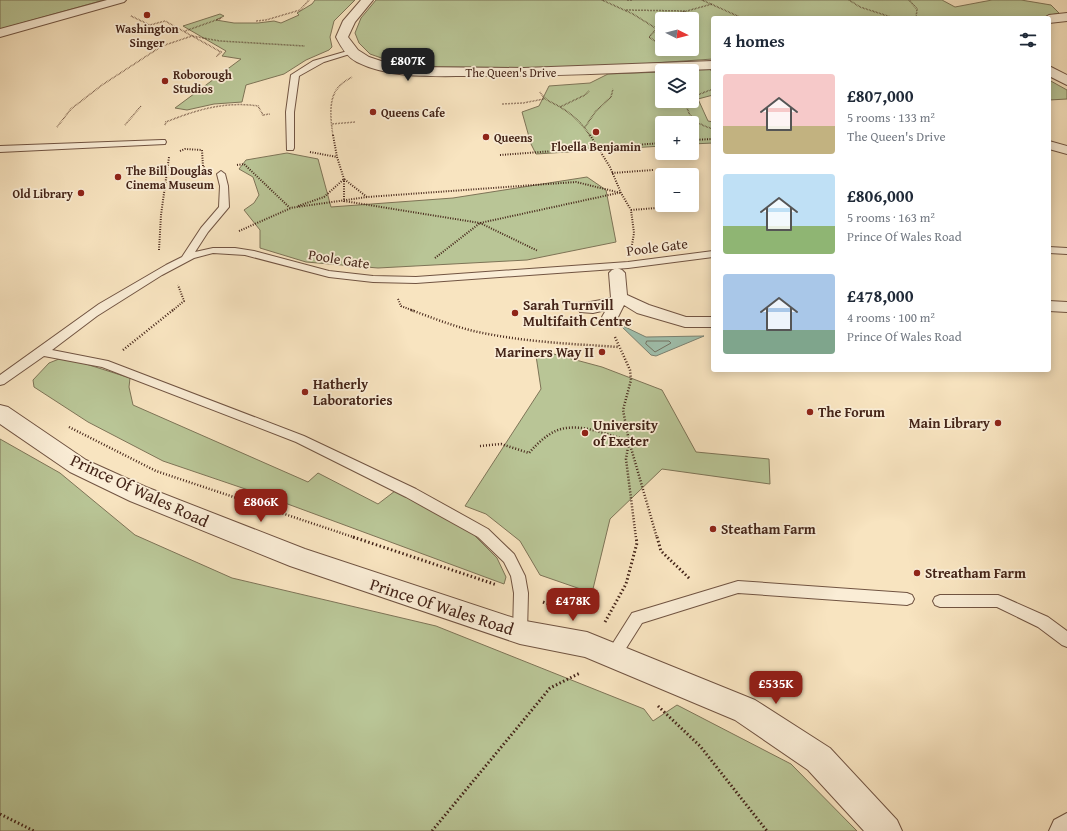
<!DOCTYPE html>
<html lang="en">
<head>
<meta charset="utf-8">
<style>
  :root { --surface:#fff; --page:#f2f2f3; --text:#1f2937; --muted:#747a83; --accent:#8f2418 }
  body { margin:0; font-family:"Gentium Book Plus",serif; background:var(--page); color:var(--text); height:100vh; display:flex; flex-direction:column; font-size:15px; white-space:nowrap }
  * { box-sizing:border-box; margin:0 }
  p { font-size:13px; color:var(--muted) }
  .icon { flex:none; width:22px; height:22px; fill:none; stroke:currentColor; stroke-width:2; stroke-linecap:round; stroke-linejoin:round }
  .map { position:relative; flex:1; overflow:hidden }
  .side { position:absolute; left:711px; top:16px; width:340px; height:356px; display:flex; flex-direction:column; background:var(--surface); border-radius:4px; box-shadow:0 2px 10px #0003 }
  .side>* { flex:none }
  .needle { width:26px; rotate:96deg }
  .fabs { position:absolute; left:655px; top:12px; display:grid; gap:8px }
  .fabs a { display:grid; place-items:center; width:44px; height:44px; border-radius:4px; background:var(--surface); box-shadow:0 2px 10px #0003; font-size:20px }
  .price { position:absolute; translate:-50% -34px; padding:0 9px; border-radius:8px; background:var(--accent); color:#fff; font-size:13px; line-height:26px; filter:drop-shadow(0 1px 2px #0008) }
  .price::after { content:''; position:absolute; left:50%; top:24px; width:12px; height:9px; margin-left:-6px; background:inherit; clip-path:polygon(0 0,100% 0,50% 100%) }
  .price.selected { background:#222; color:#fff }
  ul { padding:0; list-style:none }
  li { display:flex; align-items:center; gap:12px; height:100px; padding:0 12px }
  li span { display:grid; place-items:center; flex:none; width:112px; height:80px; border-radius:4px; color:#555 }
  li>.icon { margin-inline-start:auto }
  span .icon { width:48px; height:48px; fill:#fffc; stroke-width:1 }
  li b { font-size:17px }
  h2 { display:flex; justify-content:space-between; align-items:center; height:48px; padding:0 12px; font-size:17px }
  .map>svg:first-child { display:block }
</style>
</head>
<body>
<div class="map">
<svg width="1067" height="831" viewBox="0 0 1067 831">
  <rect width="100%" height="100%" fill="#f8e4c0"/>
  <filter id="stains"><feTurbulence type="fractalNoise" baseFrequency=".005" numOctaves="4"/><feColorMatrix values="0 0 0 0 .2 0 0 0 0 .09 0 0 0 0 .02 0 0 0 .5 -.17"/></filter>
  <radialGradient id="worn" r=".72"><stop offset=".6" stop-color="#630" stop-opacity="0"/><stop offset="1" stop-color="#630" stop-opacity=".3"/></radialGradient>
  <path fill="#b9c596" stroke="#7e7457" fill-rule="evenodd" d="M0,0H104L0,29Z
    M315,0H355L334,21L330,37L332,47L329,50L306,60L284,74L246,85L242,102L214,104L187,110L175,108L241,59L222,56L226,51L183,26L220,14L224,16L216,20L234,23H258L274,21L281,23L299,15L297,13L312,4Z
    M376,0H942L955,7L992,0H1021L1051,5L1059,13L1040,18H713V59L580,68L438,67L390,61L370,54L359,43L355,33L361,18ZM662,19H692V49H662Z
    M710,69L713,74V95L698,99L708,121L713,122V143L692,144V123H662V146L536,154L531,144L522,112L539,106L549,86L590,83L608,74L662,72V101H692V71H672Z
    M1049,80L1067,90V99L1049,100Z
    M287,153L318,159L331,207L453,198L587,177L606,190L616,242L527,260L378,268L306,262L260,248V230L244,210L254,203L259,195L253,177L239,169L246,160Z
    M535,349L602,367L662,390L696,452L769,459L770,484L662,469L610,519L592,593L540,575L520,541L486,514L465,506L541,389Z
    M64,357L130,378L129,387L133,405L308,482L318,473L378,504L395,491L468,529L497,558L506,577L504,584L266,496L163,461L88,422L34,387L33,380L49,363Z
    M0,439L60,473L135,535L232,578L436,626L644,709L653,721L677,705L791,764L857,831H0Z"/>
  <path fill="#9fbfac" stroke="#7b8171" d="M619,324L646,337L704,336L656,356L651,355Z"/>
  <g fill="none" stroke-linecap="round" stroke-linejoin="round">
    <path stroke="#727262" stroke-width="1" d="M647,341H669L671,343L655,352L646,344Z"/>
    <g stroke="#715442" stroke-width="2">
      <path id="service" d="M351,50L353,51V53L324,62L299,76L294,112V148L293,150H287L286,112L291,75L313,61Z
        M162,140H165L166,142L165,144L0,152V146Z
        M221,171L225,174L228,186L229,207L208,232L195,252L213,248H235L254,251L329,271L373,276L416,277L628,262L713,251V257L628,268L416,283L373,282L329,277L245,255L213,253L194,258L162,275L97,316L52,350L108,361L304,436L416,489L488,529L514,554L525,576L528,593L527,632L525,637L520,639L515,637L513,632L514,593L511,576L504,562L478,537L406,497L296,442L102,367L44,356L4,384L0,385V375L99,304L166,265L182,257L201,228L219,207L220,186L217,174Z
        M1049,247L1067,248V254L1049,253Z
        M738,581L907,593L912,595L914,599L912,603L907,605L738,593L642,623L618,661L613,663L608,661L605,656L608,651L632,613Z
        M940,595H998L1003,597L1048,617L1067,631V647L1062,645L1038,627L997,607H940L935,605L933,601L935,597Z"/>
    </g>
    <g stroke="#715442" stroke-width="2">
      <path id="pedestrian" d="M1049,141L1067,146V154L1049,149Z
        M617,268L622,270L625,273L627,295L649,305L686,317H713V327H685L637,313L624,305L616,321L610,322L604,321L602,317L606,310L593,313L580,312L578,308L580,304L611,298L609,273L612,270Z
        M1049,301L1067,302V312L1049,311Z"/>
    </g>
    <g stroke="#715442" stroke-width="2">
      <path id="minor" d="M107,0H126L124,2L0,37V29Z
        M361,0H373L355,22L348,37L358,50L369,57L387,63L411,67L524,68L713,61V69C632,72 552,77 471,76C434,76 391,79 357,62C347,57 341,47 336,37L343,21Z
        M1067,13V21L1049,23V18H1044L1049,15Z
        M1049,66L1067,75V85L1049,76Z
        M1067,813V831H1049L1054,820Z"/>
    </g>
    <g stroke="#715442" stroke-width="2">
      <path id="tertiary" d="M0,405L8,407L86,460L146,487L305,549L520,620L587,632L755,700L830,748L897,820L902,831H864L808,770L735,720L585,657L520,644L290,566L130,501L70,472L0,424Z"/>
    </g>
    <path stroke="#442418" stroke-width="1.5" stroke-dasharray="0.5 1" stroke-linecap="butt" d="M602,0L633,14L657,29
      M627,0H633
      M702,0L742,18
      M849,0L860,7L894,18
      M909,0L917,9L916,18
      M626,10L685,11
      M131,16L150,25L165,21L221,52L216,57
      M880,18L889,17
      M666,19L669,16L712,4
      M256,21L266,20L300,10L309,0
      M662,23L649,37L662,46
      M185,31L222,18
      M540,92C545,101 552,102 560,107C572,114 583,124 590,136
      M692,97L713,89
      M688,101L686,103C689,120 698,124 713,129
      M502,104L523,103L544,99
      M560,107L585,95L589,91
      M332,124L355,122
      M125,125L141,106
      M165,125L166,122C196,110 225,101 258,106L263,115L270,114
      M57,127L71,109L102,85L162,46L192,36L220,41L305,46
      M585,127L596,111L611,97L613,89
      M333,136C331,122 328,101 337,89C341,83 347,80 352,77"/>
    <path stroke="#442418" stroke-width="2" stroke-dasharray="1 1.5" stroke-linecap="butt" d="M333,135L337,157
      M590,135L610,167L621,193L631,210L634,233L632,245
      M692,140L713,139
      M180,151L185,149L202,150L203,167H206
      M310,152L337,157L344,179V201L480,223L538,251
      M500,155L662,143
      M237,165L244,164L290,208L367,197L576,182L621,193
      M612,173L653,170
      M298,206L324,197L344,179L367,197
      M631,210L669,207
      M239,231L291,208
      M159,250L161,215L169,157
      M435,258L480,223L618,193
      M398,299L401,306L414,311
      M172,311L184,301L178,285"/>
    <path stroke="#442418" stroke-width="2.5" stroke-dasharray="1 2" stroke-linecap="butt" d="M411,310C433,318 455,327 478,332C525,342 572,344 619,347
      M615,337L630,370L631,380L623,410L629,441L657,538
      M123,350L173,310
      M69,427L156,471L356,538
      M629,441L626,459L636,538
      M480,446L501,444L529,453C535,446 542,439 550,434C572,419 606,434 629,441"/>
    <path stroke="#442418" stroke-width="3" stroke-dasharray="1.5 2.5" stroke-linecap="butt" d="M353,537L497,585
      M657,537L661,551L690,579
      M543,602L564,610
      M605,622L626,584L637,543L636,537
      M658,706L700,746L767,831
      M0,814L34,831
      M432,831L550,688L580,673"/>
    <use href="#service" fill="#faedd6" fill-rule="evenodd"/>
    <use href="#pedestrian" fill="#faedd6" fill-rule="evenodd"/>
    <use href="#minor" fill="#faedd6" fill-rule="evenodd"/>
    <use href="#tertiary" fill="#faedd6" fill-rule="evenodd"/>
  </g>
  <g fill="#8f2418" stroke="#faedd6" stroke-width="1.5">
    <circle cx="147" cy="15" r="4"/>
    <circle cx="165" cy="81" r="4"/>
    <circle cx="373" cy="112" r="4"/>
    <circle cx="596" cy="132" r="4"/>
    <circle cx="486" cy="137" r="4"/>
    <circle cx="118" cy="177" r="4"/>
    <circle cx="81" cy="193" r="4"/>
    <circle cx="515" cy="313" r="4"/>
    <circle cx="602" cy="352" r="4"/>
    <circle cx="305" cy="392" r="4"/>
    <circle cx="810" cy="412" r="4"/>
    <circle cx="998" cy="423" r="4"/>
    <circle cx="585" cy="433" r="4"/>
    <circle cx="713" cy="529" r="4"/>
    <circle cx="917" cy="573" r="4"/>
  </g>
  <g text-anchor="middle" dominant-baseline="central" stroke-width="3.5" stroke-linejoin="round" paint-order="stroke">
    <g font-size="12" font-weight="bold" fill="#442418" stroke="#faedd6" text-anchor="start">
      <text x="147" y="28" text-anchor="middle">Washington<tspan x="147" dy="14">Singer</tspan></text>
      <text x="173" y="74">Roborough<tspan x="173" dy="14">Studios</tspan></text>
      <text x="381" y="112">Queens Cafe</text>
      <text x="494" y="137">Queens</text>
      <text x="596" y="146" text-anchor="middle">Floella Benjamin</text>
      <text x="126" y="170">The Bill Douglas<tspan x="126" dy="14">Cinema Museum</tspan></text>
      <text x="73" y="193" text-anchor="end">Old Library</text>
    </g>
    <g font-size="12" fill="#442418" stroke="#faedd6">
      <text x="511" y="72">The Queen's Drive</text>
    </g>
    <g font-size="14" fill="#442418" stroke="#faedd6">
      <text transform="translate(657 247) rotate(-7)">Poole Gate</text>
      <text transform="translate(339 259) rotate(9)">Poole Gate</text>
    </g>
    <g font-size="14" font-weight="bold" fill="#442418" stroke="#faedd6" text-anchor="start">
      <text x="523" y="305">Sarah Turnvill<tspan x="523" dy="16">Multifaith Centre</tspan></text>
      <text x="594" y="352" text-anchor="end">Mariners Way II</text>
      <text x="313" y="384">Hatherly<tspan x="313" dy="16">Laboratories</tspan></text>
      <text x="818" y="412">The Forum</text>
      <text x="990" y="423" text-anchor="end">Main Library</text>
      <text x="593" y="425">University<tspan x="593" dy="16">of Exeter</tspan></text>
      <text x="721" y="529">Steatham Farm</text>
      <text x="925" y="573">Streatham Farm</text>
    </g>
    <g font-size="17" fill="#442418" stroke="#faedd6">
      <text transform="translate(140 490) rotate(25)">Prince Of Wales Road</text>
      <text transform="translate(442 606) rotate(18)">Prince Of Wales Road</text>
    </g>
  </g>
  <rect width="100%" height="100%" filter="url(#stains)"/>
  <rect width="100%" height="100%" fill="url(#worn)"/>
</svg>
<div class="fabs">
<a><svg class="needle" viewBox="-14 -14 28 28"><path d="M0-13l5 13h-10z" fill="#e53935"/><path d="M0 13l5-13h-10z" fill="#747a83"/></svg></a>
<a><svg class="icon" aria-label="layers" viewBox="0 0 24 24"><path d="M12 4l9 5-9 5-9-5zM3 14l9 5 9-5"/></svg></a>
<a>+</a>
<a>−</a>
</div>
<b class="price selected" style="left:408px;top:82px">£807K</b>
<b class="price" style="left:261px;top:523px">£806K</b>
<b class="price" style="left:573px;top:622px">£478K</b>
<b class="price" style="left:776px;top:705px">£535K</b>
<section class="side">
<h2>4 homes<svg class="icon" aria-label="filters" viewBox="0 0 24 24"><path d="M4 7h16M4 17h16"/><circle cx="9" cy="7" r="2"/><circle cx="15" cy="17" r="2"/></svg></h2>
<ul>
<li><span style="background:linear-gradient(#f6c9c9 65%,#c2b280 0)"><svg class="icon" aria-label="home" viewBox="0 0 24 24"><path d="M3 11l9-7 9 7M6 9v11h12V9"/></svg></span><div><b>£807,000</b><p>5 rooms · 133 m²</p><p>The Queen's Drive</p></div></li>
<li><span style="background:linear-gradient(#bfe0f5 65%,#8fb573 0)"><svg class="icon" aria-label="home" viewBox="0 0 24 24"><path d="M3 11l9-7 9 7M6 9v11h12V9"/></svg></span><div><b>£806,000</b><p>5 rooms · 163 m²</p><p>Prince Of Wales Road</p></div></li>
<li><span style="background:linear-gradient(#a9c7e8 70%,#7fa58c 0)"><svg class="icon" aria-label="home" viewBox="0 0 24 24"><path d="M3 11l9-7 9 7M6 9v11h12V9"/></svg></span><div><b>£478,000</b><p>4 rooms · 100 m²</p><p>Prince Of Wales Road</p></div></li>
</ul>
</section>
</div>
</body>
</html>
